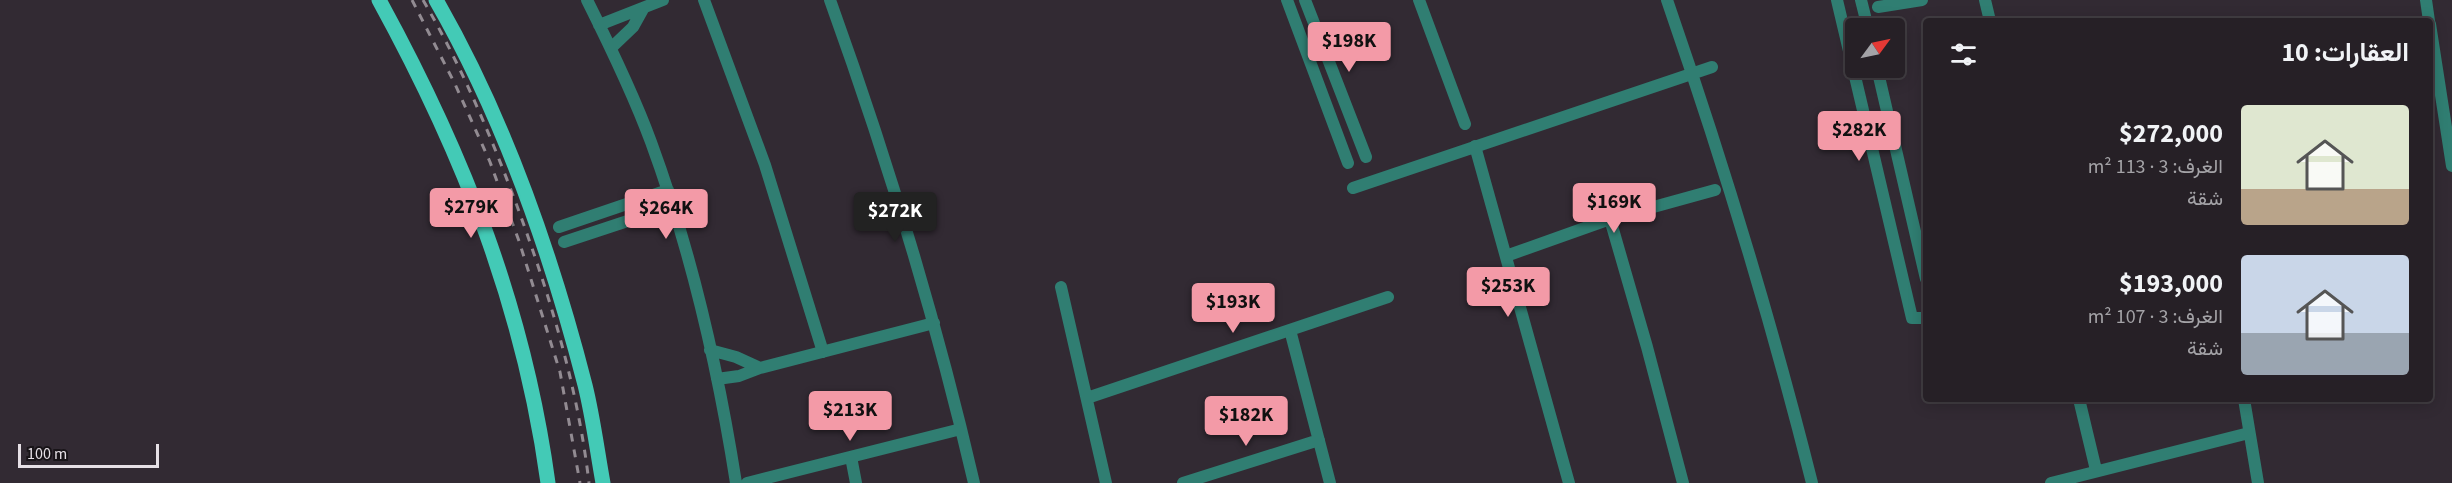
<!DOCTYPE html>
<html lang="ar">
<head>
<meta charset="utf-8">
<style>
  :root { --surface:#262026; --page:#2e282e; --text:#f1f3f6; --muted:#a4a3a7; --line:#423e43; --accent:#f39aa7 }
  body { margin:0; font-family:"Source Sans 3",Vazirmatn,sans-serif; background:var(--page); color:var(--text); direction:rtl; height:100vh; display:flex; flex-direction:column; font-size:22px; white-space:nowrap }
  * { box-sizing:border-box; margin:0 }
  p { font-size:20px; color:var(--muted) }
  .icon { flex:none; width:33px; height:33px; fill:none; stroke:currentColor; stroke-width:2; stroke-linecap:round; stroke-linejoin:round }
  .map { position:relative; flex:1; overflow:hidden; direction:ltr }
  .drawer { position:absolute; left:1923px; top:18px; width:510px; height:384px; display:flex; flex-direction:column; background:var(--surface); border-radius:6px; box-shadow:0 3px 15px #0003,0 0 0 2px var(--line); direction:rtl }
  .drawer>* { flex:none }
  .needle { width:39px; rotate:57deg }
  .buttons { position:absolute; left:1845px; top:18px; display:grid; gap:12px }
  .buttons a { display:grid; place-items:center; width:60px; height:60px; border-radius:6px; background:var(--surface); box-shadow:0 3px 15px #0003,0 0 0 2px var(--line); font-size:30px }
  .scale { position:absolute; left:18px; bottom:15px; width:141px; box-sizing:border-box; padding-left:6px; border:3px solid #e6e0e6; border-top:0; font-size:16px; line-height:21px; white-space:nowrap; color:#e6e0e6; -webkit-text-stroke:4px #181418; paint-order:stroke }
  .price { position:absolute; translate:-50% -51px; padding:0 14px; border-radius:6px; background:var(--accent); color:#111; font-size:20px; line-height:39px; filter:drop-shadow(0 2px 3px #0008) }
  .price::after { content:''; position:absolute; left:50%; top:36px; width:18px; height:14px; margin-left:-9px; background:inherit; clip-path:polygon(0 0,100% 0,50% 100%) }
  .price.selected { background:#222; color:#fff }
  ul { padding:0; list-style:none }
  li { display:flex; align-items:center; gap:18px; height:150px; padding:0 24px }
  li span { display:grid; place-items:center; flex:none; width:168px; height:120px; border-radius:6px; color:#555 }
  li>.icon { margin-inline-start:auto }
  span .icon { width:72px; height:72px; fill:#fffc; stroke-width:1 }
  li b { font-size:26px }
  h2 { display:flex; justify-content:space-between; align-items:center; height:72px; padding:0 24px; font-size:26px }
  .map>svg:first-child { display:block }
</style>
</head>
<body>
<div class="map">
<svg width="2452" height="483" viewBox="0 0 2452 483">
  <rect width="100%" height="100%" fill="#322a33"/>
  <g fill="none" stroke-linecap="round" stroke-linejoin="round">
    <path stroke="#307e72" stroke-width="12" d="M587,0C610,46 633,93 651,142C691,251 718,368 736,483
      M704,0L765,165L823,352
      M830,0C887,158 936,319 974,483
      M1287,0L1348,163
      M1305,0L1366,157
      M1419,0L1465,124
      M1667,0C1722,159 1771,319 1812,483
      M1837,0L1912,318H1926
      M1861,0L1868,28
      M1985,0L1990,21
      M2426,0L2429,21
      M1878,7L1922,0
      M2430,24L2452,166
      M599,25L663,0
      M611,48L633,27L643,9
      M1877,68L1926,279
      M1475,146L1569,483
      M1353,188L1712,67
      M1610,219L1647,347L1683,483
      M559,227L668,190
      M564,242L673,206
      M1506,256L1610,219L1715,190
      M1061,287L1106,483
      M1290,330L1330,483
      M710,350L736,357L760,368
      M717,379L739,376L760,368L934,323
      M1087,398L1388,297
      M2079,399L2096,470
      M2244,399L2258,483
      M851,457L856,483
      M747,483L961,429
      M1183,483L1319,440
      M2051,483L2249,433"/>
    <path stroke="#43cab6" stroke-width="15" d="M379,0C464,155 524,308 548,483
      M436,0C504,118 551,253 585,385C593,417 597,450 603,483"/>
    <path stroke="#928b92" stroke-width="3" stroke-dasharray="8 8" stroke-linecap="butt" d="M412,0L455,84L490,162L519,241L560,372L580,483
      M423,0C461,65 491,136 517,206C550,296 578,388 589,483"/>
  </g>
</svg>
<div class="buttons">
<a><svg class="needle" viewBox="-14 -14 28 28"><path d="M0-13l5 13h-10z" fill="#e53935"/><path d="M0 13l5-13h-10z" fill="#a4a3a7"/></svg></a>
</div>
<div class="scale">100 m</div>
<b class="price" style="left:1349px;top:73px">$198K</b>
<b class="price" style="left:1859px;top:162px">$282K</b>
<b class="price" style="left:1614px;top:234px">$169K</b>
<b class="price" style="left:471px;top:239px">$279K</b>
<b class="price" style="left:666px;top:240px">$264K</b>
<b class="price selected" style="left:895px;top:243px">$272K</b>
<b class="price" style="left:1508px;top:318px">$253K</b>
<b class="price" style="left:1233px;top:334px">$193K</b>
<b class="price" style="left:850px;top:442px">$213K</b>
<b class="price" style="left:1246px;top:447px">$182K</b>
<section class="drawer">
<h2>العقارات: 10<svg class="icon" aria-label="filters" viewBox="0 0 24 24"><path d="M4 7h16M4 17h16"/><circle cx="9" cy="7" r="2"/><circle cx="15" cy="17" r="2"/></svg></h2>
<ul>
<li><span style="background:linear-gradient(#dfe7d0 70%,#b9a48a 0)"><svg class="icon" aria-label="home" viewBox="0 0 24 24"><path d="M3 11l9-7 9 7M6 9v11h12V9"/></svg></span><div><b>$272,000</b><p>الغرف: 3 · 113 m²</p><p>شقة</p></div></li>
<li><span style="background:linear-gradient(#c9d6e8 65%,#9aa5b1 0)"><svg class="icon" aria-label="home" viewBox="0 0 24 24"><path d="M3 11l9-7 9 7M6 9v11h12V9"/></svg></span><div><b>$193,000</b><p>الغرف: 3 · 107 m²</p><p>شقة</p></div></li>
</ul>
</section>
</div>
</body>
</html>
